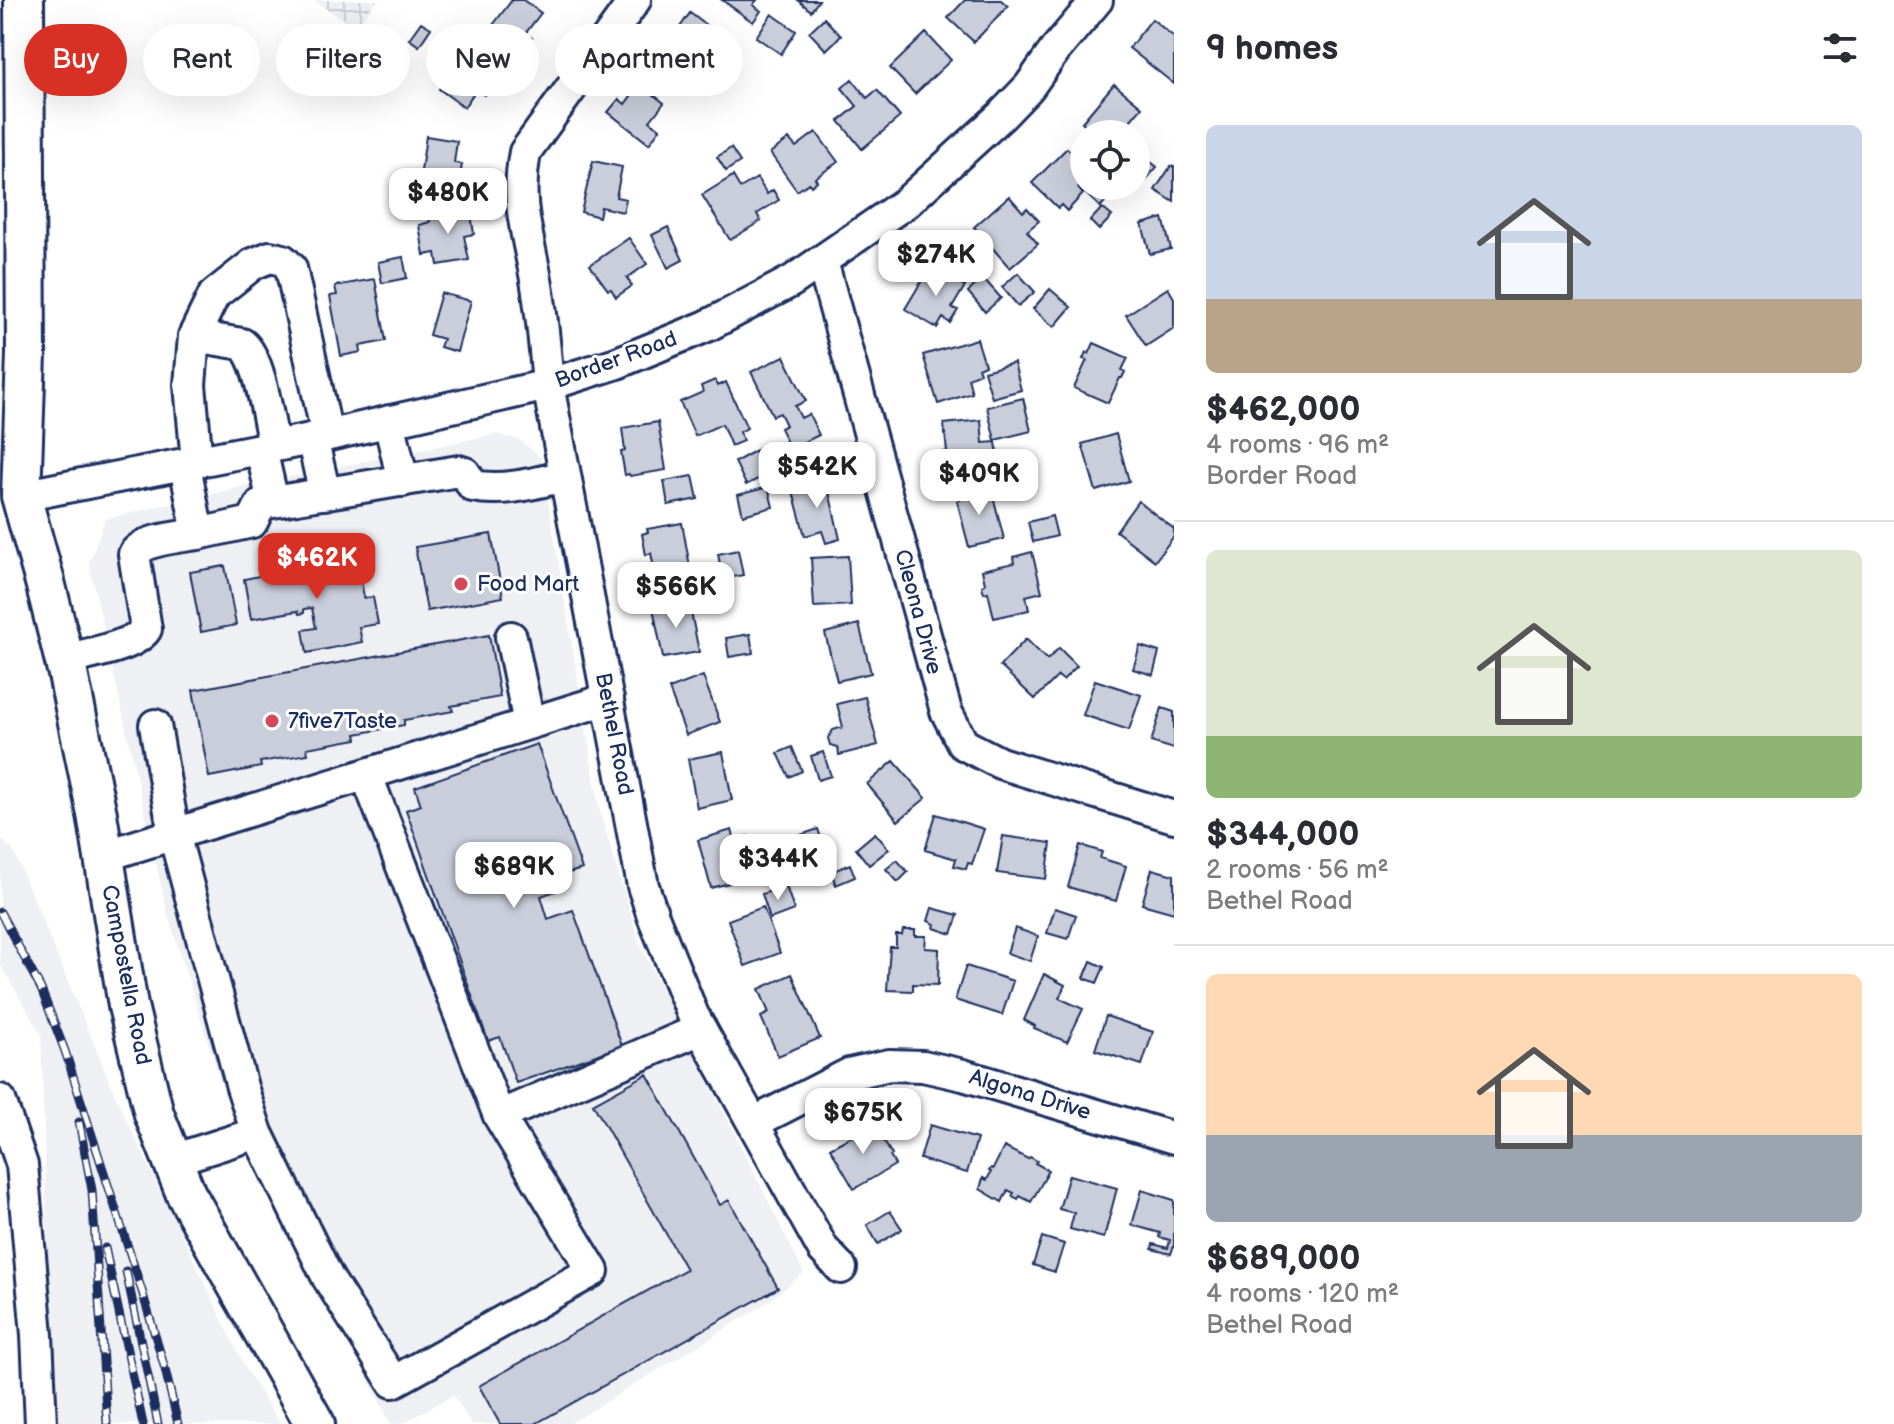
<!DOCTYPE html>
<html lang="en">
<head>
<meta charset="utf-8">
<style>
  :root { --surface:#fff; --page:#f7f7f7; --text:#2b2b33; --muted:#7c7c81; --line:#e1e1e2; --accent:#d93025 }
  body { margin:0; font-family:"Balsamiq Sans",sans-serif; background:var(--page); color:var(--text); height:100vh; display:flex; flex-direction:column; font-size:30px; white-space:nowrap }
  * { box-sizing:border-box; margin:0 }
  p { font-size:26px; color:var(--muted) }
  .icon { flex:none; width:44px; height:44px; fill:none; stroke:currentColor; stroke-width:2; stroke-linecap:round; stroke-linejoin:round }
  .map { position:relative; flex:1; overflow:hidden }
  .details { display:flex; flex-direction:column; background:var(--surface); width:720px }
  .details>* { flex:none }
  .top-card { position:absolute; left:24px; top:24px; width:760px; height:72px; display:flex; gap:16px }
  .fabs { position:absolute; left:1070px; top:120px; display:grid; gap:16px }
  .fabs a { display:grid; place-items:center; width:80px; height:80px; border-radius:50%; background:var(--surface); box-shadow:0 8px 32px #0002; font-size:40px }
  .price { position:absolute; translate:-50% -68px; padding:0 18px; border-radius:16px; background:#fff; color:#222; font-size:26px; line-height:52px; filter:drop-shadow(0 2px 4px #0008) }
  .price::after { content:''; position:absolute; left:50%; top:48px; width:24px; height:18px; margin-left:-12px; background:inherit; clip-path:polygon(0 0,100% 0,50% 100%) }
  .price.on { background:var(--accent); color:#fff }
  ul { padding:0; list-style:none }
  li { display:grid; align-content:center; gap:16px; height:424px; padding:0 32px }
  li+li { border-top:2px solid var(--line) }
  li span { display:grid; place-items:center; height:248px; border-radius:12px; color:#555 }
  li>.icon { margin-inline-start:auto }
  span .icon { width:144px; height:144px; fill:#fffc; stroke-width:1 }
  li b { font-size:34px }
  h2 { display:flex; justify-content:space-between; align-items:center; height:96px; padding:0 32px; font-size:34px }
  .chip { padding:0 28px; border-radius:36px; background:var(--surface); box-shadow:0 8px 32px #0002; font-size:28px; line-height:72px }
  .chip.on { background:var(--accent); color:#fff }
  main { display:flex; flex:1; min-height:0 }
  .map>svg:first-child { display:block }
</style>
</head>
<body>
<main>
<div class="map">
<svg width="1174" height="1424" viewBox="0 0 1174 1424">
  <defs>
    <pattern id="industrial-grid" width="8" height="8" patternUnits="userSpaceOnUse" patternTransform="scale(2)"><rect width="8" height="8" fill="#eff0f4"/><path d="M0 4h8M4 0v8" fill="none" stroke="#ccced4"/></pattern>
  </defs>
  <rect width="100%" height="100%" fill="#fff"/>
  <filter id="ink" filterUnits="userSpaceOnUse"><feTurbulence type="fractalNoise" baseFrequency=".0125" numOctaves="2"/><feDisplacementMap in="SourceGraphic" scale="16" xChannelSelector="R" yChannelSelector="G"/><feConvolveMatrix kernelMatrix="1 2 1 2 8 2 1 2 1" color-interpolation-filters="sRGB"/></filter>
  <g filter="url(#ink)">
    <path fill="#eff0f4" d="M496,434L520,440L541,458L600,813L640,945L804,1273L761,1307L570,1424H471L453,1395L402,1424H391L271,1189L219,1077L167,912L89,563L105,519L250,485Z
      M0,837L14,852L118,1102L246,1369L280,1424H53L41,1034L0,964Z"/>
    <path fill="url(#industrial-grid)" d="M313,0H377L356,28Z"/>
    <path fill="#caceda" stroke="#1b2f5e" stroke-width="2" d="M512,0H523L541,13L525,34L532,38L523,51L520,49L515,56L509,52L513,47L490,29Z
      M722,0H757L753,5L761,11L753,22Z
      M798,0H819L811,11Z
      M965,0H1001L1008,6L974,42L948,18Z
      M690,13L727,41L718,53L711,47L693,70L669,51L685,31L680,27Z
      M772,14L796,31L781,54L756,37Z
      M824,18L841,36L826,50L809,32Z
      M1152,19L1174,37V84L1129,48Z
      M421,22L431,28L419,46L409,39Z
      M926,33L951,60L915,94L890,68Z
      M459,52L490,72L491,70L498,75L484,95L476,90L464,107L439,89L460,60L456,57Z
      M852,79L867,98L877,90L900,117L862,149L839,121L857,106L842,88Z
      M640,84L664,103L650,121L660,129L649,144L608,112L619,99L625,104Z
      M1114,84L1142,107L1119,134H1096L1082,122Z
      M816,132L838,162L815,178L817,181L811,186L809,183L797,191L770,153L789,139L796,147Z
      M426,136L457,141L454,163L462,164L459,185L420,178Z
      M731,148L740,162L726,171L717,157Z
      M1067,148L1084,164V181L1078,188L1083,194L1067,211L1061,205L1058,208L1032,183Z
      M1136,150L1157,167L1139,188L1136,186Z
      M593,161L622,167L616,197L626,199L623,212L601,207L599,217L581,212Z
      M1171,166L1174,167V202L1155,190Z
      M733,176L740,188L757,178L767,194L773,190L779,200L757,214L761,221L730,240L702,195Z
      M1086,186H1114L1117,189L1100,207L1082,190Z
      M1009,196L1023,212L1027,208L1039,221L1027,231L1038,244L1010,268L974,227Z
      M470,208L474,234L464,236L469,260L438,265L436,253L424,255L419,225L430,222L429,216Z
      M1102,208L1112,216L1099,230L1090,221Z
      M1163,218L1171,249L1150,254L1142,224Z
      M668,227L683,260L668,268L652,235Z
      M629,238L647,264L627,278L632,286L616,297L611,289L608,290L590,265Z
      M403,257L407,278L382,283L378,262Z
      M930,267L965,286L952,308L958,310L950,323L943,318L937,328L905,309Z
      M1018,273L1035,292L1018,306L1002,287Z
      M983,278L1001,298L985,312L968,292Z
      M375,279L386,341L360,346L361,352L341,356L330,296L337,295L335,286Z
      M1168,288L1174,298V328L1146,346L1126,315Z
      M1050,289L1071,307L1054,327L1033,309Z
      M441,293L471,301L457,352L440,347L443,339L429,335Z
      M977,339L985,365L978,368L980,373L968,378L972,393L938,404L923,355Z
      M1094,343L1128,358L1122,370L1125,372L1122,378H1120L1108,403L1074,388L1087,360L1083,359L1086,352L1089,354Z
      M784,356L806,401L795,406L801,418L809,414L819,435L790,449L780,428L786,425L780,413L773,416L751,372Z
      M1014,363L1021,390L992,398L984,371Z
      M715,380L718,386L726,382L747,428L740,432L743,441L731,446L722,424L695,436L680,402L703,392L701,386Z
      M1023,398L1031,431L995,440L987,407Z
      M981,420L983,443L996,442L1000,469L946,473L943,452H947L944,424Z
      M658,422L666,470L630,476L629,474L625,475L621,452L625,451L622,428Z
      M1116,434L1129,481L1096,491L1082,444Z
      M764,446L776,473L765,479L764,476L746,485L735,462Z
      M693,476L698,499L668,505L664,481Z
      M826,479L840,539L826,543L822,531L805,536L792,488Z
      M972,485L974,496L992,492L1004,539L969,547L957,501L960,500L957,489Z
      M768,487L773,507L743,515L738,495Z
      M1138,501L1174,529V536L1155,561L1116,531Z
      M1052,516L1057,536L1033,542L1028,522Z
      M682,523L691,572L656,579L651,553L646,555L642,534L648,532L647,529Z
      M491,534L503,597L427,611L415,547Z
      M738,550L743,575L719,580L715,565L720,564L718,554Z
      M1032,552L1042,592L1026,596L1029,610L994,618L988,592L984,593L982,586L985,584L982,570L1014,563L1013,557Z
      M848,556L851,605L814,607L811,558Z
      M357,557L364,598L373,597L378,624L359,627L362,642L307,653L303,630L316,628L312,608L304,609V613L299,614L298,611L251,619L244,579Z
      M225,566L236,625L201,632L190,572Z
      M689,602L699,652L663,658L653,608Z
      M859,624L871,673L837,681L825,633Z
      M750,634L753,653L729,657L726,638Z
      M489,635L500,697L451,706L453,711L404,720V725L356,734L357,739L307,748L308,754L260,762L261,767L209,777L193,690Z
      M1026,639L1047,660L1059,648L1077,666L1063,680L1058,676L1035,699L1000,666Z
      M1140,646L1159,652L1153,675L1133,669Z
      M703,676L720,722L686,735L669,689Z
      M1095,680L1141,695L1129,730L1083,715Z
      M865,697L878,745L839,755L838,747L830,745L828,738L833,730L843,727L837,704Z
      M1162,708L1174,712V749L1151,742Z
      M537,744L582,869L562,875L566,887L541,896L548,919L573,910L622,1046L516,1083L500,1037L488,1041L406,810L421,805L415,787Z
      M792,747L802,771L789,777L778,753Z
      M723,752L732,800L697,808L688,759Z
      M823,752L831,776L818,780L811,756Z
      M894,761L926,798L898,821L867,784Z
      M936,814L984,829L972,864L968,863L966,869L954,866L956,859L925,850Z
      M818,829L829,861L794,873L783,841Z
      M732,830L735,840L748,836L756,866L744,869L747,878L711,888L698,840Z
      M875,833L889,849L869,865L856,849Z
      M1003,836L1051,843L1046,879L997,873Z
      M1080,845L1102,852L1100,858L1126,866L1116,901L1068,887Z
      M897,860L908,872L898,882L886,869Z
      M850,864L855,877L836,885L831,872Z
      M1152,869L1174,875V913L1142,904Z
      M786,886L794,910L770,919L762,894Z
      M763,907L780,953L745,966L728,920Z
      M932,908L958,915L952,934L934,928L935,924L928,921Z
      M1055,908L1076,915L1068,939L1047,933Z
      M1015,928L1038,936L1030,961L1007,953Z
      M903,930H915V936H926L925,948L939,949L938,985L913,984V991L887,990L890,947H896V935H902Z
      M1091,961L1104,967L1097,983L1084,978Z
      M966,966L1013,981L1002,1015L955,1000Z
      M792,974L820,1038L778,1056L761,1017L769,1013L759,989Z
      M1044,974L1065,985L1059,998L1083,1009L1067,1042L1034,1028L1035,1026L1024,1020Z
      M1106,1016L1153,1032L1142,1065L1095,1050Z
      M647,1074L720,1205L729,1200L778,1288L535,1424H500L479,1386L686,1269L593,1104Z
      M874,1124L892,1155L890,1156L895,1165L854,1189L830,1148Z
      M930,1125L977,1139L967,1173L920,1159Z
      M1004,1147L1028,1159L1030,1157L1037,1161L1035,1163L1048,1170L1045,1176H1046L1031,1202L1020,1196L1018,1199L1012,1196L1014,1193L1008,1190L1002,1202L980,1189L983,1178L987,1180L991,1172L989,1171L991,1168L993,1169Z
      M1069,1175L1117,1188L1104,1238L1070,1229L1074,1213L1059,1209Z
      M1142,1190L1174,1200V1245L1171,1254L1152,1249L1153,1244L1168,1248L1170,1240L1159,1237L1160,1233L1132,1225Z
      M890,1211L902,1229L878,1244L867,1225Z
      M1042,1237L1064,1244L1055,1272L1033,1265Z"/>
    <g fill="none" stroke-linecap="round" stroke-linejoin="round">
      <g stroke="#1b2f5e" stroke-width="36">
        <path id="minor" d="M635,0L525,152C516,200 526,228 535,274C542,311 545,348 548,385L643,886L653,916L693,1015L823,1249L841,1268
          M822,261L946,711L963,744L1000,763L1174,817
          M194,336L242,344C261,359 268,421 274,446
          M389,421L403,481
          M312,438L325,494
          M261,449L273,502
          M197,462L190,385L194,336L214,295L253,264L270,257L283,260L291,268L327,435
          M21,496L321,437L548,385L617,363L707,326L792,281L907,202L1001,116L1029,87L1055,50L1097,0
          M198,534L252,522L261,504L459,471L465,473L473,486C504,492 535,483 565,476
          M511,637L529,723
          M65,660C85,654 135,647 146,629L134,554C144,539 180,537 198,534L185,465
          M155,725L174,834L242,1087L257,1133L173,1160
          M104,856L608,699
          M0,1100L22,1165L37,1335L41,1424
          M499,1116L701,1029
          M753,1123L849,1074L889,1065L923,1066L963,1075L1174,1138
          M257,1133L328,1278L393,1382L593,1271L499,1116L366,774"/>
      </g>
      <g stroke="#1b2f5e" stroke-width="44">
        <path id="major" d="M24,0L26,354L21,496L45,582L68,674L97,814L128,1006L154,1114L186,1194L315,1424"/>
      </g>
      <use href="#minor" stroke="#fff" stroke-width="30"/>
      <use href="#major" stroke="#fff" stroke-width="38"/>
      <g stroke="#1b2f5e" stroke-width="9">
        <path id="rail" d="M0,912L41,989L65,1051L142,1291L165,1369L178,1424
          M79,1122L92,1190L107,1424
          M105,1248L143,1424
          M126,1271L158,1424"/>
      </g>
      <use href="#rail" stroke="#fff" stroke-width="6" stroke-dasharray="18" stroke-linecap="butt"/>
    </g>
  </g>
  <g fill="#d1495b" stroke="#fff" stroke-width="3">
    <circle cx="461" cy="584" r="8"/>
    <circle cx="272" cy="721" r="8"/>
  </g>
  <g text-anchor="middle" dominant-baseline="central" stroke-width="6" stroke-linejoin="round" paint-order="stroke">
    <g font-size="22" fill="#1b2f5e" stroke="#fff">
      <text transform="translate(616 360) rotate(-20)">Border Road</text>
      <text transform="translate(918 612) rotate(75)">Cleona Drive</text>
      <text transform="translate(614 734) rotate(79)">Bethel Road</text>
      <text transform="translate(126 975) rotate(79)">Campostella Road</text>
      <text transform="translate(1030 1095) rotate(17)">Algona Drive</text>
    </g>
    <g font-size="22" fill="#1b2f5e" stroke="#fff" text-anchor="start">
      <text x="477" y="584">Food Mart</text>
      <text x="288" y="721">7five7Taste</text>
    </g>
  </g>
</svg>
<div class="fabs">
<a><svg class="icon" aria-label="locate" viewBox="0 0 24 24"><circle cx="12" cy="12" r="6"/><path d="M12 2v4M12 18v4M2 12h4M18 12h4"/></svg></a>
</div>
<b class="price" style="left:448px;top:236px">$480K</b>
<b class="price" style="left:936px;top:298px">$274K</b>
<b class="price" style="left:817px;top:510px">$542K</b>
<b class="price" style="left:979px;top:517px">$409K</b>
<b class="price on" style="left:317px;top:601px">$462K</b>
<b class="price" style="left:676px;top:630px">$566K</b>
<b class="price" style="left:778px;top:902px">$344K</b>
<b class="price" style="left:514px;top:910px">$689K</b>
<b class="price" style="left:863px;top:1156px">$675K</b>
<div class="top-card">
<a class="chip on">Buy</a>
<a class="chip">Rent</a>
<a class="chip">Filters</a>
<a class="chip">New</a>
<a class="chip">Apartment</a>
</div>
</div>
<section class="details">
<h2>9 homes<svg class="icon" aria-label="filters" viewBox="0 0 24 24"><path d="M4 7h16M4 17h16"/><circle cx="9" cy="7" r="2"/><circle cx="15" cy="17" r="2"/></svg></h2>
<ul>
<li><span style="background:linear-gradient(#c9d6e8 70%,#b9a48a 0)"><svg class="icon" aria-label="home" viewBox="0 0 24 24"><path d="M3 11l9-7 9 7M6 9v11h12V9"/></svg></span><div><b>$462,000</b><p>4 rooms · 96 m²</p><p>Border Road</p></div></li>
<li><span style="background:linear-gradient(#dfe7d0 75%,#8fb573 0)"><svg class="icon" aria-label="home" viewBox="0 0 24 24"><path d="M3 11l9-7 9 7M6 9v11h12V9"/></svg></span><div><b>$344,000</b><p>2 rooms · 56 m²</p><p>Bethel Road</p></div></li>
<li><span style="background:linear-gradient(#ffd9b3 65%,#9aa5b1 0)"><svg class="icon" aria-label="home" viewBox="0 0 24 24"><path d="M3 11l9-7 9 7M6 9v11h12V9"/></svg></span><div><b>$689,000</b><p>4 rooms · 120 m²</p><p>Bethel Road</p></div></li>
</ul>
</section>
</main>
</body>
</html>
